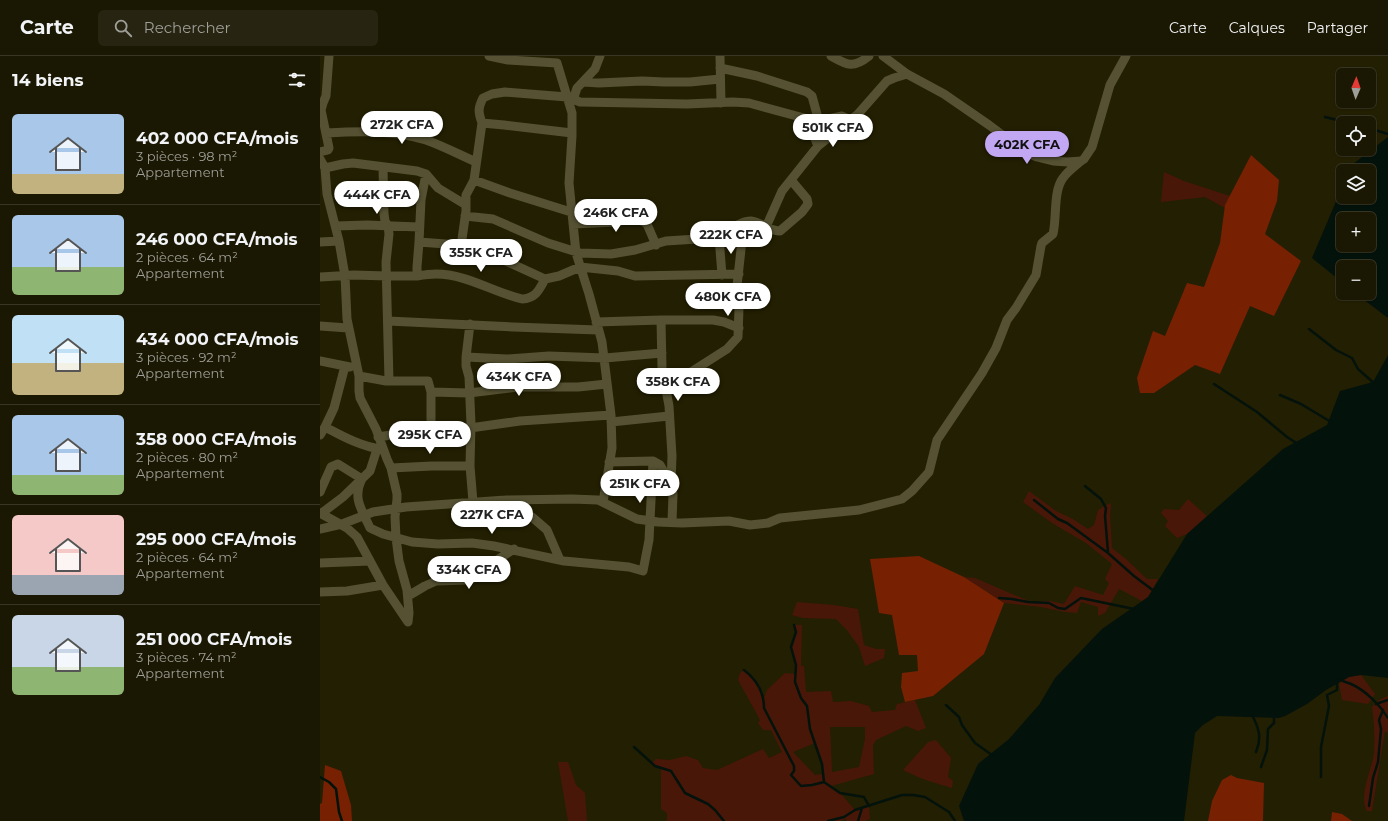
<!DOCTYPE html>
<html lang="fr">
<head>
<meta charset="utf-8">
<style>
  :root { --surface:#1a1702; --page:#272411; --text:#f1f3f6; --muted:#9f9f99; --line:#383624; --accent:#c2a8f2 }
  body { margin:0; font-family:Montserrat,sans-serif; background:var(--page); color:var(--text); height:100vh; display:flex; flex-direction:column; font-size:15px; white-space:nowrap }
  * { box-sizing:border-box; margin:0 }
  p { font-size:13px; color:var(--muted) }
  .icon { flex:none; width:22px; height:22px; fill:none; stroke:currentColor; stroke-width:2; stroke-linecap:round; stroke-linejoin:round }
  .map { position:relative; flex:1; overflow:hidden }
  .sheet { display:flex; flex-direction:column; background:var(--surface); width:320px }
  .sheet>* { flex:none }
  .needle { width:26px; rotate:2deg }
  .fabs { position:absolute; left:1016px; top:12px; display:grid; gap:8px }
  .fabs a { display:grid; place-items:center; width:40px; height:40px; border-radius:6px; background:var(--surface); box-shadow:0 1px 3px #0004,0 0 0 1px var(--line); font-size:20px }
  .price { position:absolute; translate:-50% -34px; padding:0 9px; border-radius:14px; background:#fff; color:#222; font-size:13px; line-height:26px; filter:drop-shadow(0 1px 2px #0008) }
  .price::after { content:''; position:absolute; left:50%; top:24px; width:12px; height:9px; margin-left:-6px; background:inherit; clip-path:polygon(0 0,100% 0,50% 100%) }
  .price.current { background:var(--accent); color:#111 }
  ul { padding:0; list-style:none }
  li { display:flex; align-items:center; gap:12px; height:100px; padding:0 12px }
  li+li { border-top:1px solid var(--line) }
  li span { display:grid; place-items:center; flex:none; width:112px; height:80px; border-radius:6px; color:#555 }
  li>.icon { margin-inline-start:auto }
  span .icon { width:48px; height:48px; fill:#fffc; stroke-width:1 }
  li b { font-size:17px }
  h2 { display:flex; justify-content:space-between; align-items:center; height:48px; padding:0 12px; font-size:17px }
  header { display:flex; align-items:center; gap:24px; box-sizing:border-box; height:56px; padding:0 20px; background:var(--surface); border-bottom:1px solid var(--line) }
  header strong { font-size:19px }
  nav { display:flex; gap:22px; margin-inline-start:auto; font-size:14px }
  .search { width:280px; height:36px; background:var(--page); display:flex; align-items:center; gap:10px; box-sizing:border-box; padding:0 14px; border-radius:6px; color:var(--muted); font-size:15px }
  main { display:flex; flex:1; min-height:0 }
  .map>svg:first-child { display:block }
</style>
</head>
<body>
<header>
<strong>Carte</strong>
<div class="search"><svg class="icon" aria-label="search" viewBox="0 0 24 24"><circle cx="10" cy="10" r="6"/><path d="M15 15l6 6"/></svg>Rechercher</div>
<nav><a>Carte</a><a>Calques</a><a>Partager</a></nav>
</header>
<main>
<section class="sheet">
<h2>14 biens<svg class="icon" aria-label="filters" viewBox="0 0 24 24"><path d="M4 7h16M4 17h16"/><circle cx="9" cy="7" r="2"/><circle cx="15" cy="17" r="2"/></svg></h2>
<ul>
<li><span style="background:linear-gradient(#a9c7e8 75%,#c2b280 0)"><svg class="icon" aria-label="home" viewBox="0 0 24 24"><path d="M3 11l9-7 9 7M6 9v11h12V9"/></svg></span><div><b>402 000 CFA/mois</b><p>3 pièces · 98 m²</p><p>Appartement</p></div></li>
<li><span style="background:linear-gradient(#a9c7e8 65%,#8fb573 0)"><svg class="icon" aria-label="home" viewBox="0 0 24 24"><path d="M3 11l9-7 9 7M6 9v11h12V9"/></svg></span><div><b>246 000 CFA/mois</b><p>2 pièces · 64 m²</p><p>Appartement</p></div></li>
<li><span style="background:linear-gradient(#bfe0f5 60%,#c2b280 0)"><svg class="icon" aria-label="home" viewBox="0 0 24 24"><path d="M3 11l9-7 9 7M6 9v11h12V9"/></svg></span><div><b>434 000 CFA/mois</b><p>3 pièces · 92 m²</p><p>Appartement</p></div></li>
<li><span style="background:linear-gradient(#a9c7e8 75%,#8fb573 0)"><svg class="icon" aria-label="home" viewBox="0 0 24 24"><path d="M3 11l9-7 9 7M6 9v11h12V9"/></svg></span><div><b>358 000 CFA/mois</b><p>2 pièces · 80 m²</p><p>Appartement</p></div></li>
<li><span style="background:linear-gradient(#f6c9c9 75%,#9aa5b1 0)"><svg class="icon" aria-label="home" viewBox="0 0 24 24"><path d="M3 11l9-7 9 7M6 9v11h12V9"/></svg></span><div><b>295 000 CFA/mois</b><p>2 pièces · 64 m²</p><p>Appartement</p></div></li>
<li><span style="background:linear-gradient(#c9d6e8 65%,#8fb573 0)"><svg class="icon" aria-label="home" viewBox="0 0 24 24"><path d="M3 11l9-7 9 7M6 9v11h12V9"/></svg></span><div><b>251 000 CFA/mois</b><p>3 pièces · 74 m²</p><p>Appartement</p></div></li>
</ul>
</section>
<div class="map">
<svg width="1068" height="765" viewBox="0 0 1068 765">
  <rect width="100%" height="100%" fill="#231f02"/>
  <path fill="#491708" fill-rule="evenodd" d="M844,116L864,125L910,140L905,152L885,141L841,146Z
    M709,435L736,455L753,463L768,473L774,469L778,454L790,447L791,449L790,459L792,492L806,503L827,523H838L828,541L822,545L799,533L785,557L778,560V551L761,546L757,557L745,556L721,551L684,547L644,521L655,522L711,546L730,545L744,548L755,530L783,539L789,527L785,523L792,508L766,487L732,467L703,446Z
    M868,443L887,460L867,478L857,482L845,470L848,465L841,457L844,453L859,454Z
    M477,546L514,549L538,553L544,589L556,593H565L564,602L545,610L539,591L527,574L516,563L483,562L472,559Z
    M474,569H482L481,610H484L486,636L511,635L513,646L531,645L549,650L552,656L575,654L577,648L595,644L606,672L598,675L586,670L556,684L553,689L554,718L511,730L520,737L535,754L549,750L550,763L545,765H527L526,763L520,765H347V757L341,753V712L335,710L332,707L336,703L350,704L366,700L378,704L383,712L397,714L443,693L449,702L462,696L451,674H443L438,667L440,664L418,624L420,617L424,614C434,622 440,631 444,642L447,634L465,617L475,618L476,609L471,591L476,576ZM510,671H545V683L539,711L512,716ZM495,687L502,708L503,718L495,719L473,696Z
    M1041,619L1055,638L1048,648L1022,644L1019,627L1029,621Z
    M1068,640V677L1065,675L1052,755H1047C1038,742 1052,712 1054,698C1055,682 1054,666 1052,651L1059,644Z
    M616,684L631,702L628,721L633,725L632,732C615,727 598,722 583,714L608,686Z
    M238,706H248L256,729L265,737L267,765H248Z"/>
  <path fill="#772102" d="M931,99L959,124L957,145L945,178L981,205L954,260L930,250L900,318L875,309L834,337H820L817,322L833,275L845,280L867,227L884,231L900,187L905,149Z
    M599,500L644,521L684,547L664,598L613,640L585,646L581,631L582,617L598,615L597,599H579L572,559L559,557L550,503Z
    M5,709L21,715L31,749L32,765H0V748L2,747Z
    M911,719L917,722L944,727L943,765H888L892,745L902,724Z
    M1012,756L1022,758L1032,765H1011Z"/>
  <path fill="#04120c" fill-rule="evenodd" d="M1068,81V262L1035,237H1049V211H1023V227L992,202L1023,129V141H1049V115H1030L1033,108ZM1023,163H1049V189H1023Z
    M1068,299V622L1041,619L1029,621L1006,634L987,648L965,660L959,662L897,660L883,669L875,677L864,765H644L639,750L658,708L689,683L710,659L719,649L735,622L782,573L828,541L867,478L963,393L1007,369L1020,335L1053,326Z"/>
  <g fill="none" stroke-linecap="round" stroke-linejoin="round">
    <path stroke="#04120c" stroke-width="2.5" d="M1005,61L1029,67
      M1049,72L1068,78
      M989,273L1016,294L1032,302L1038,313L1055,328
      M894,328L937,356L967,381L978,388
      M960,339L981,348L1011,366
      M765,430L781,443L786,452L785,460L788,496
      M714,444L738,463L747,467L788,497L814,520L834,535
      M679,542L692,543L708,546L729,547L738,552L745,553L761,542L814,553
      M474,569L476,576L471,591L476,609L475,626L481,642L487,650L490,673L502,708L504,726L520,737L544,741L549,750
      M424,614C437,624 444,636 444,652L474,710V715L471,719L481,730L492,729L504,726
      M1019,623C1024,626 1026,626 1031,628C1045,634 1060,649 1068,662
      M1056,648L1068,644
      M626,649L639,661L642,669L655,687L672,699
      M932,659C939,672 942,682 936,696
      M314,691L335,710L351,715L365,737L388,748L395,754L404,765
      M941,711L947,694L948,673L954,667V659
      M0,721L9,726L16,733L19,756L22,765
      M1001,721V691L1009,650L1007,639L1017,634V625
      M1049,750L1053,722L1058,706L1061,673L1059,664L1063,654
      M508,765L524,761L535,754L582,739H593L605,741L629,756L635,765
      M538,765L542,752"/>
    <path stroke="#555132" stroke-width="9" d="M169,0L188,4L237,7L252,57V80L249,127L256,197L269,238L282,286L291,359L292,392L283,446
      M400,0L401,47
      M511,0C527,9 533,13 549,0
      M563,0L587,18L624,38L669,69L705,96L717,101L733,105L748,106L761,105L764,103L772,91L790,29L806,0
      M400,12L437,20L487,36L492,40L498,62L504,64L522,60L531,64
      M264,26L279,27L322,25L344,26H370L400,23
      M253,44L257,32L275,13L280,0
      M6,77C40,75 73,74 106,84C123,90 140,99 156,106
      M252,77L184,69L162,67C158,56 158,52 163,42L172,38L185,36L247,41L260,46L367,48L413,46L429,47L484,62L488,65L498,90
      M0,96L8,94L9,92L1,54L3,47L6,40L9,0
      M0,103L5,112L7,138L19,185L25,220L27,263L39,320V335L40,342L56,373L67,403L71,412L77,438V443L75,461L76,482L79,505L87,534L89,557L88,566
      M63,111L64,158L65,165L68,170L69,178L66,206L69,325
      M5,112L23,108L33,107L97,115L106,118L118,132L146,149
      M154,124L190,137L251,156
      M145,160L173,163L228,187L260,197L291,198L315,194L346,185L393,182C405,179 418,165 431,165C441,166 450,175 460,175L482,156L488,148L487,143L471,124
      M253,168L297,166L313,162L322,165L327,168L336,189
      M16,170L47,169L99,171
      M446,171L462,135L498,90L538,58L567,25L574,22L587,18
      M399,181L402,219
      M0,186L19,185
      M99,186L101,144L106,118
      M141,190L146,155V139L154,124L162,67
      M97,220C103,219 109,218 116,218C146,218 173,236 202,243C216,242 219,234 225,223
      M0,221L34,219L67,220H97V211L99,186L139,189L164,195L225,223L239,220L260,211L298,215L315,220L419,218
      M341,264L342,312L349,350L352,400L351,428
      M68,265L193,271L278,274
      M276,266L341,264H393L404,266L419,272
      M150,268L146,301V310L149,321L151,368L150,410L153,446
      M0,270L28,272
      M146,301L187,303L229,300L285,302L342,297
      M0,305L30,311
      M39,320L66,325H108L111,336V375
      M346,332L362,323L371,316L407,293L418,281L419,252L417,230L424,166
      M111,336L149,337L198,331H258L287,328
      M291,366L349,360
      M5,371L14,352L25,310
      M0,379L5,371C22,380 42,391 61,393
      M58,381L97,375L150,372L200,365L291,359
      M333,405L340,409L351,428L353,438L352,466
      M71,412L112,410H150
      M0,436L11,411L18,408L42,423C32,442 42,454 50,472L63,478L92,486L118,488L152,487L174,490L244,505L309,511L323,515L329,484L333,405L289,406
      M186,444L212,461L227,474L240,504
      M0,457L27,472L37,481L63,529L88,566
      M2,457L23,441L50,415L57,393
      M0,473L22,468L53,456L86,451L186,444L252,443L278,444L317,463L338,466L362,467L409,465L430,469L448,467L460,462L539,454L582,443L592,435L609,416L617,384L662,317L676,292L687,264L696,252L716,219L721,190L722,187L733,178C737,162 733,135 743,122C747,116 755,110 761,105
      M0,507L50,505
      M0,536L27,535L63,529
      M88,540L105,530L116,525L146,524L157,521L168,513L177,504L194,493"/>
  </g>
</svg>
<div class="fabs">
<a><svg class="needle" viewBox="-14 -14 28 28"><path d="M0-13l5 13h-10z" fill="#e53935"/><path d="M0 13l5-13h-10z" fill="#9f9f99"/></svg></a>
<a><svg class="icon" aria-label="locate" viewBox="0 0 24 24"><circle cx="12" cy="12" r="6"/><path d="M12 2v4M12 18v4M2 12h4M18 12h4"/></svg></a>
<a><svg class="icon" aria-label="layers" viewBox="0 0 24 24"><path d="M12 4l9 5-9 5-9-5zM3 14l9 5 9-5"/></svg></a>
<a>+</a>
<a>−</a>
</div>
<b class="price" style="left:82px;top:89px">272K CFA</b>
<b class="price" style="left:513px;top:92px">501K CFA</b>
<b class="price current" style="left:707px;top:109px">402K CFA</b>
<b class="price" style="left:57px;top:159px">444K CFA</b>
<b class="price" style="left:296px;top:177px">246K CFA</b>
<b class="price" style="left:411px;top:199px">222K CFA</b>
<b class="price" style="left:161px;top:217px">355K CFA</b>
<b class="price" style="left:408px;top:261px">480K CFA</b>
<b class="price" style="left:199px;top:341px">434K CFA</b>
<b class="price" style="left:358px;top:346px">358K CFA</b>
<b class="price" style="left:110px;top:399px">295K CFA</b>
<b class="price" style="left:320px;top:448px">251K CFA</b>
<b class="price" style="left:172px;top:479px">227K CFA</b>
<b class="price" style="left:149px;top:534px">334K CFA</b>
</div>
</main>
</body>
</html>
